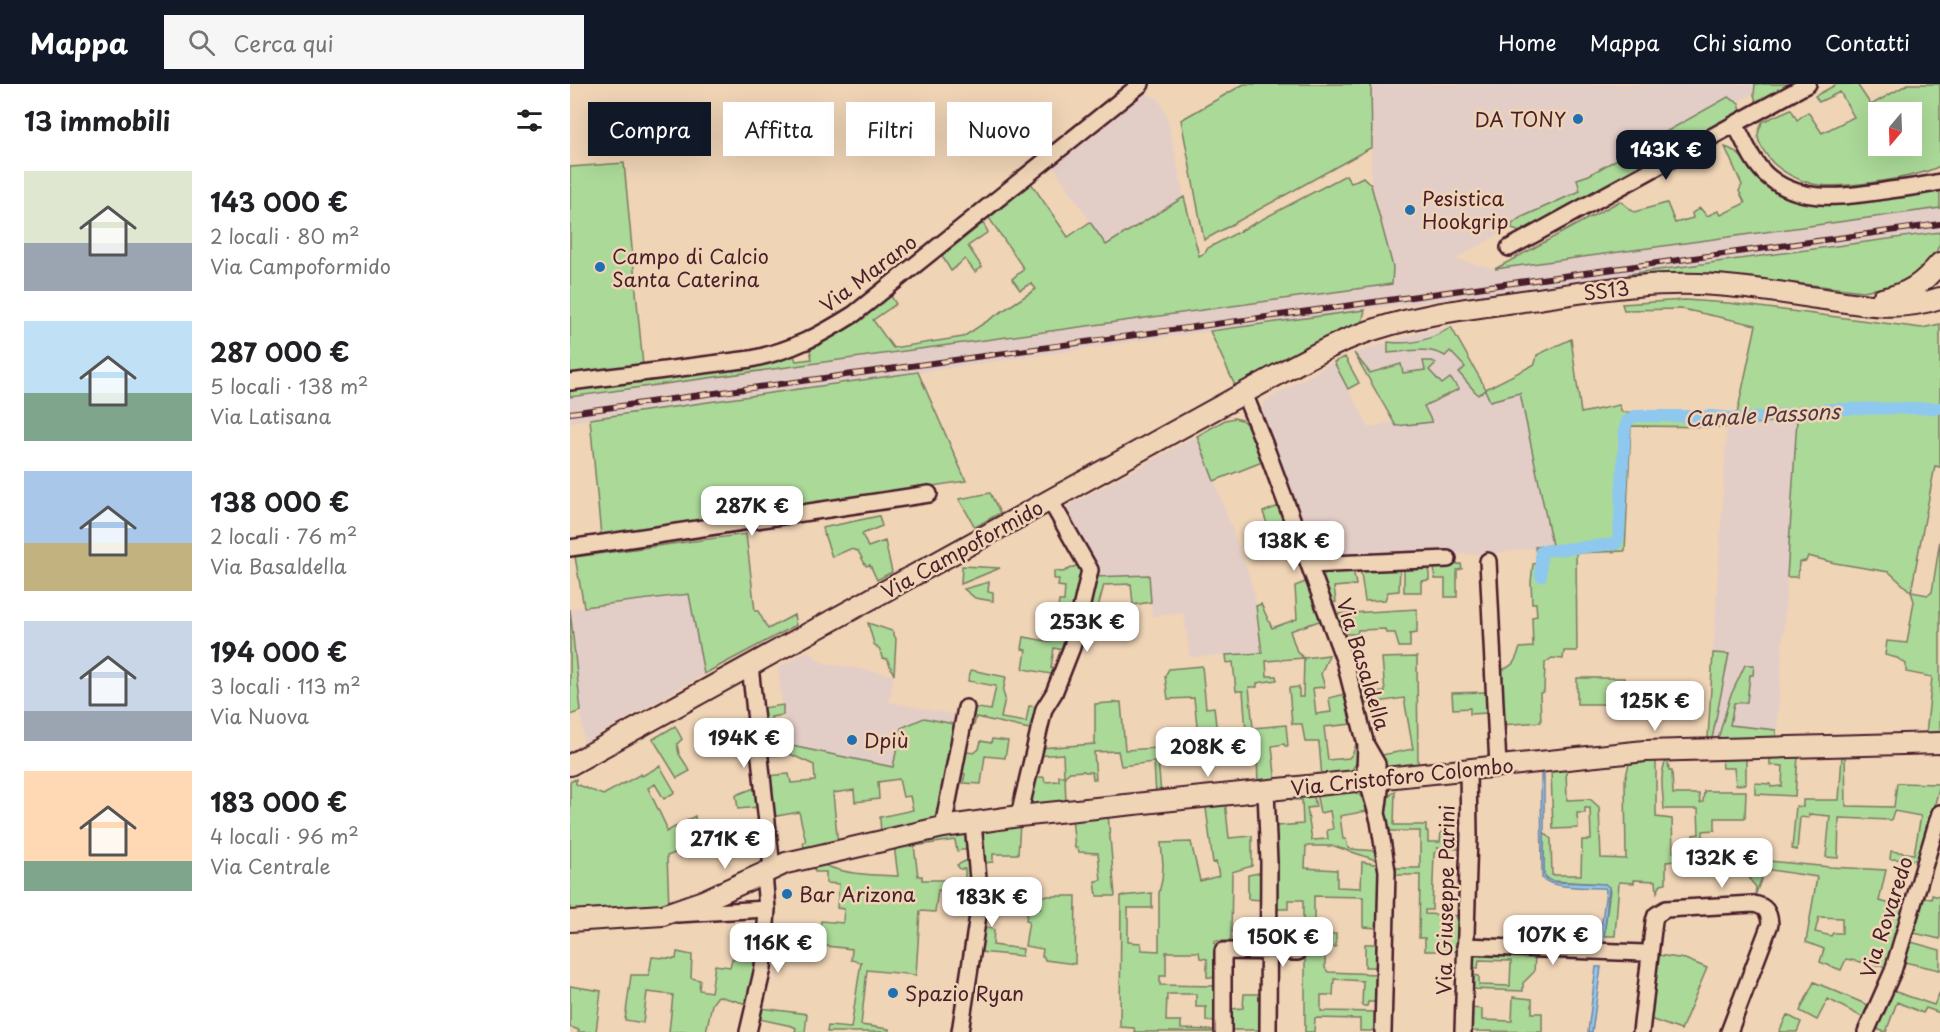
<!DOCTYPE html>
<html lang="it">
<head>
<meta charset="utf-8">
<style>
  :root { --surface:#fff; --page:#f6f6f6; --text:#202124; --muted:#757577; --accent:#111827 }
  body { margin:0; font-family:"Playpen Sans",sans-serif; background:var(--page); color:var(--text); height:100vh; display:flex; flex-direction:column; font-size:22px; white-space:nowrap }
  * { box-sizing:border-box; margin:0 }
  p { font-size:20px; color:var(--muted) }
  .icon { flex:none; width:33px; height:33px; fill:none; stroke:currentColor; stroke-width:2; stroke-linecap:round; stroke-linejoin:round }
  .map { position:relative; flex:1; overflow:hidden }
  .details { display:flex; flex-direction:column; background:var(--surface); width:570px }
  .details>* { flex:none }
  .banner { position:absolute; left:18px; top:18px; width:570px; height:54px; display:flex; gap:12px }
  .needle { width:39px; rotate:199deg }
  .controls { position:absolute; left:1298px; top:18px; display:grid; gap:12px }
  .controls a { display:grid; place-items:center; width:54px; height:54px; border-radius:0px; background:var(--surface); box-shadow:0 6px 24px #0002; font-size:30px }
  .price { position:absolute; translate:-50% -51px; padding:0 14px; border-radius:12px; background:#fff; color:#222; font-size:20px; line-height:39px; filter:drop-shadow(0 2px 3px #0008) }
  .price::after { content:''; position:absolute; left:50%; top:36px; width:18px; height:14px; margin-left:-9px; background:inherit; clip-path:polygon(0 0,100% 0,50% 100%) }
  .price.selected { background:var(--accent); color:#fff }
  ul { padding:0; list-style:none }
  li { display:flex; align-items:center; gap:18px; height:150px; padding:0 24px }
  li span { display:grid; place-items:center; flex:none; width:168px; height:120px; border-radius:0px; color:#555 }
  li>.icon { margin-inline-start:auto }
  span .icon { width:72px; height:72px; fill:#fffc; stroke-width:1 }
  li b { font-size:26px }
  h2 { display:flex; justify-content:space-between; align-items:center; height:72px; padding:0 24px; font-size:26px }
  .pill { padding:0 21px; border-radius:0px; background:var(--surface); box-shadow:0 6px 24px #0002; font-size:21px; line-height:54px }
  .pill.selected { background:var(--accent); color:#fff }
  header { display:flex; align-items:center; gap:36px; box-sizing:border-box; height:84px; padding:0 30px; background:var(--accent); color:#fff }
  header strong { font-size:28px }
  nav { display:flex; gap:33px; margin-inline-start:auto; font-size:21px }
  .search { width:420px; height:54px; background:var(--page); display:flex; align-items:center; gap:15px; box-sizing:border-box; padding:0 21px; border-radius:0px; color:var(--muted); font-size:22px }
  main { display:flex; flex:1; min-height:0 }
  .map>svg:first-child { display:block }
</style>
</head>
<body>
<header>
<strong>Mappa</strong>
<div class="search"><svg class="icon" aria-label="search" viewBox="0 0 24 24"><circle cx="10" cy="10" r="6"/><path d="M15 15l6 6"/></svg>Cerca qui</div>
<nav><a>Home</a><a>Mappa</a><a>Chi siamo</a><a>Contatti</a></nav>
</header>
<main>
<section class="details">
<h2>13 immobili<svg class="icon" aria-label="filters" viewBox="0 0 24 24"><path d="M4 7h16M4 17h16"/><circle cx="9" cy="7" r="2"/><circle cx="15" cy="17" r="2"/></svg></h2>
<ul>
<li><span style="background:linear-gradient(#dfe7d0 60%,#9aa5b1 0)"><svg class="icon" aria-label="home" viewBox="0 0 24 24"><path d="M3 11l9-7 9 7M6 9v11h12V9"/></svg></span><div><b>143 000 €</b><p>2 locali · 80 m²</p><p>Via Campoformido</p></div></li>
<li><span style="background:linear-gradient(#bfe0f5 60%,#7fa58c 0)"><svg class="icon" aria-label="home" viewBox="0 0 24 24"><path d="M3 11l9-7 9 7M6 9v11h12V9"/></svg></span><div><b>287 000 €</b><p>5 locali · 138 m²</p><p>Via Latisana</p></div></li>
<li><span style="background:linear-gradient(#a9c7e8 60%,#c2b280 0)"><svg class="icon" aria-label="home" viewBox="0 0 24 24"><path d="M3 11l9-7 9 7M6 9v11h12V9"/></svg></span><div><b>138 000 €</b><p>2 locali · 76 m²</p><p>Via Basaldella</p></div></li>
<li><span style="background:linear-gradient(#c9d6e8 75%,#9aa5b1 0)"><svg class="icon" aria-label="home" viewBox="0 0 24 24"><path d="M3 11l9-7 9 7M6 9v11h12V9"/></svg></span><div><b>194 000 €</b><p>3 locali · 113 m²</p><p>Via Nuova</p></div></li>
<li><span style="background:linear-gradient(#ffd9b3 75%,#7fa58c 0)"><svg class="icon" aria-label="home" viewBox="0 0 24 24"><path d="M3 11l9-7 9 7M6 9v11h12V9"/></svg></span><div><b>183 000 €</b><p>4 locali · 96 m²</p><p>Via Centrale</p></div></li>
</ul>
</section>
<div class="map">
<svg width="1370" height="948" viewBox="0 0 1370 948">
  <rect width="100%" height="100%" fill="#efd4b6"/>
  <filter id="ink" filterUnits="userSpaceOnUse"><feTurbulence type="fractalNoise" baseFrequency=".0167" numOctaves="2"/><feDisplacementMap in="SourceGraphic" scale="12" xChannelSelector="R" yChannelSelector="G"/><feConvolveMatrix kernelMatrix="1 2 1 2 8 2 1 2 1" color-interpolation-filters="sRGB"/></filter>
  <g filter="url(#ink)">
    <path fill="#e3cdc7" d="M802,0H1200L885,175L925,185L1370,124V148L590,254L0,338V313L821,200L823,183L801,101Z
      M571,8L588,14L597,33L614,113L536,161L482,80Z
      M881,243L915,306L950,309L982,462L924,469L746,477L692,332V326L695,317L764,278L799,344L822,338L784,269L851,248Z
      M1228,335L1206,654L1138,655L1157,343Z
      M627,352L676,482L685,512L692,569L620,573L614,529L582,532L579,491L523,493L493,425Z
      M120,510L134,590L14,659L1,525Z
      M238,567L252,579L324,591L319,618L391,632L380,692L306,680L217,661L208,584Z"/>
    <path fill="#abd998" stroke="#7a7c62" stroke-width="1.5" fill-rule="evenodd" d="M674,0H801L802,63L634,156L611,36Z
      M1185,0H1219L1194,15L1186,17L1184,11Z
      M1267,0H1287L1301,21L1338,0H1370V82C1346,94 1269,106 1243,100C1227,96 1215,90 1203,79C1197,72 1188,61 1188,51C1188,48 1191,42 1192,38L1221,25L1227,36L1238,28L1252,49L1284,33L1270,8L1249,18L1245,12ZM1341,28V62H1308V28Z
      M1158,13L1169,19L1171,27L950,148L942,145V140L950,134L1010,107L1007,95L1019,91Z
      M1155,63C1177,69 1185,97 1205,109C1208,111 1214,112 1218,113C1266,126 1316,113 1364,106L1370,108V124L925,185L1050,117L1064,128L1097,119L1105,139L1123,134L1122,129L1130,124L1137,132L1148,127L1151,131L1175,119L1169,107L1172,101Z
      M54,79L73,282L0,292V83Z
      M776,91L781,99L793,93L801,101L823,183L822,200L0,313V303L187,280L224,272L226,277L242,275L240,266L277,244L321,212L326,220L303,236L323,264L393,253L466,205L461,199L450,206L442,195L454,185L419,134L461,99L498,153L520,138L536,161L614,113L629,172L635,169L638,164Z
      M413,139L418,148L398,162L412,183L405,188L395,175C389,179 386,184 381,187L372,172Z
      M1370,148V159L1365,171L1348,189L1326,201L1293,207L1139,189L1058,190Z
      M1115,216L1158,219L1352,244L1370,240V383L1365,382L1341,508L1358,511L1362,508L1370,456V651H1356L1362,593L1336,588V580L1327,574L1315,571L1317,557L1337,559L1344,517L1341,508L1319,488L1265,479L1238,472L1236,477L1229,478L1228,493H1217L1227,335L1157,343L1061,342L1055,467L1006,469L1007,567H994L993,575L982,574L975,579L974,608L970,609L971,638L932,641L929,587C944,582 945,578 950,564L963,563L962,533L967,532L966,519H962L961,498L963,480L967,479L965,463L982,461L950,309L920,317L915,306L908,311L889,289L895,283L880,267L875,272C858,262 836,268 818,269V258C841,261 862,256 881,243L916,305L965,280L967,271L1001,255L1011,329L1049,321L1052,328L1167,330L1186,241L1112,225L1054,226L1052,220Z
      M795,226L792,239L762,250L666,304L640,247Z
      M784,269L800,289L831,280L833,289L855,286L853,277H862L866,279L859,286L872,300L880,294L889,305L854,322L862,338L826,342Z
      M775,273L789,299L778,305L764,278Z
      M348,288L396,397L31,452L20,335Z
      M664,334L672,336L678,342L692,378L644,397L627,352L655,336Z
      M420,409L430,429L405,443L389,415Z
      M709,422L719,448L683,461L680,455L700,448L693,428Z
      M309,432L312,442L292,450L298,463L315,457L322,488L307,496L300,481L296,482L288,467L280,465L262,473L252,444Z
      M176,450L185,527H188L198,545L224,531L226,541L134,590L119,510L14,523L5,473Z
      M510,480L513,485L503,527L488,525L489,517H494L495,503L488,502L489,495H484V487L493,488Z
      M891,480L892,485L887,486V513H875V495H865L864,481Z
      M859,481V496L851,497V508H834V482Z
      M392,482L430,484L391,500Z
      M830,482L829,507L818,508L815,516L795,517L790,483Z
      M783,484L786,501L764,503L766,518L762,519L749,485Z
      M579,491L581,518L563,521L561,500L534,501L528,523L516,524L523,493Z
      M738,497L752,536L720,547L727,568L734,574L759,571L751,590L755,603L743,604L746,630L761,628L759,614L775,610L782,640L754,643L758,676L779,674L783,669L786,660L790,673L779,691L752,694L749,658H735L732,640H722L719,604L729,603V613H733L734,574L696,577L697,592H706L707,596L687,599V603H679L683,644L716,641L718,662H715L714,660L702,662L706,700L688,702L687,670H673L671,657L629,660L624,614L598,615L595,592L599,585L632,582L636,624L644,623L647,650L676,647L673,607H666L663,578L657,579L656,571L692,569L686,522L691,520L702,544L727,535L725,502Z
      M419,498L418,508L423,509V517L405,514L394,505Z
      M0,525L11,627L0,631Z
      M847,525V549L840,550V563H829L825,549H816L815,545L788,546L787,550H772L765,530Z
      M487,533L501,534L493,566L484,564L481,584L488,585L486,591L453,585L456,566L452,565L454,553L481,558Z
      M298,539L322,547L326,555L324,591L317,575L312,574L310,566L304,560Z
      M1143,569L1159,570L1142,655H1138Z
      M847,573L848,682L815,686L807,672L843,665L834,614L795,620L793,610L815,608L812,574Z
      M1175,581H1184L1183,591H1180L1177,618L1164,619L1160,641L1206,646V654L1148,655L1160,613Z
      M401,586L436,593L433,608L435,614L431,634L456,638L459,622L469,623L464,646L406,633L404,641L398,640L401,623L421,626L426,602L398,597Z
      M1007,594H1054L1055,620H1007Z
      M187,595L193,624L213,621V631L201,633L202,647L191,648Z
      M917,608L918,629L900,630V624L883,625L882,609Z
      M551,618L555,666L587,664L591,711L586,712L584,678L551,682L548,667L524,668L526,695H523L522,688H515L514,687L500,688L495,692L496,720L454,724L461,694L474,693L475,698L489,697V692H494L493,670L467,672L469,664L525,660V620Z
      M386,631L391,632L368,739L311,752L310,733L343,726L340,712L333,713L329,695L308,698L309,715L285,718L284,706L263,709L268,762L235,769L233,758H236L229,728L201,733L196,692L219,690L221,699L245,697L244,681L220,670L194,672L192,654L207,653L208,661H217L323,683L331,644L354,634L384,640Z
      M181,639L182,657L170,660L163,647Z
      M105,642L112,655L107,660L109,670L120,687L107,694L83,655Z
      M422,655L438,657L435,674L415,672L411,700L393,699L395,690L387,688L391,667L404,669L409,665L411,657L421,659Z
      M1228,672L1225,712L1185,710V699L1200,700L1201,703L1212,702L1213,682L1200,681V673Z
      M1272,672H1275L1276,722L1324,723L1327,699L1370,700L1351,776L1320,775L1321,767L1344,770L1351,732L1324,727L1321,736L1269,734L1268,774L1256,773L1260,732L1239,730V734L1230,733L1227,766L1222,765L1226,722L1233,723V716H1269Z
      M1176,674V700L1166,701L1164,684H1153L1152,675Z
      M1086,677V733L1102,735L1103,768H1123V751L1129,750L1128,725H1094C1093,710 1089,690 1096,677H1098L1099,687H1102L1103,710H1129L1130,719L1133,718L1134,707H1176L1175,734H1145V746L1133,747V774L1096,778V799L1091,800L1087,808L1086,797L1064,796V799L1049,798L1045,852H1034L1040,805L1035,800L981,797L974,791V748L981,755L982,791H1011L1012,756H1021L1020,724H1015V729H1007L1008,744L983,745L981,687L996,686L997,716L1020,715L1029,723L1031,774L1056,775L1055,696L1059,680Z
      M90,682L105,708L94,715L85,700L78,704L96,742V748L125,732L127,747L138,755L133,757L135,764L111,773L108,768L97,772L99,822L0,827V698L6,695V700L33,711L71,690L72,692Z
      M187,703L189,723L168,725L166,711Z
      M781,706L791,712L797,727L770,732L773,755H776L778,764C787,767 796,765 806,767L809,777L764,762H736L735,784L767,786V803L791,804L792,778L810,781L808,844L793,843V813L744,812V846L733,847V816H718V825H704V777L707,776L706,742L733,740L732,716H721L719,712L743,708L746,723L737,724L742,756L758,755L757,746L763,745L760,727L750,729L746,708Z
      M825,707L824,741H856V747L858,748V758H870L871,748L892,750V765L867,764L866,768L864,769L862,826H855V830L890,832V867H855V854H849L850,791H824V784H850V747H820C817,732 810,717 825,707Z
      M655,717L659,754L682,752V782L662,788L661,857H645V894L637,893V875L630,874L629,868H596V892H590V901L645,902V938L636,937V923H626V910H597L596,937H611V945L645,946V948H565L564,944L550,943L551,812L582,809V824H558V858L571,859L572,866L589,867V809L592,796L593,781L591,759L621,758L630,797L649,792L646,778L643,779L636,724L638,719Z
      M538,730L545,812H527L525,797L531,796L528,769L509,768L508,764H505L502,734Z
      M450,739L448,770H423V778L413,779L410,752L412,746Z
      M396,749L399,765L387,767L385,756L344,762L348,792H352V796H395V785H390L387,781L400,775L403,823L389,821L391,810L368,806L365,828L350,827L346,891L297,886L291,941L319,945V948H257L258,942L281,944L291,878L281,876L282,865L248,861L251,837L273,839L274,825L267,824L269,800L256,799V788H245L244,783L252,780C276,791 302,791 328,792L324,761Z
      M1177,775L1260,783L1316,786L1309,817L1334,823L1316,883L1276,875L1271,886L1250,878L1254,865L1236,858L1247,793L1195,785L1185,812L1186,803L1180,796ZM1249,833L1272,834V849H1263L1261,852L1245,848Z
      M694,788L693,816L678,815V791Z
      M1362,811L1370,813V855L1344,849L1354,814L1362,815Z
      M471,812H506L505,880L475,876L474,873H472L473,865L455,862L459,837L456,836L458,824L470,825Z
      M412,841L424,846L423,861L453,865L452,872L409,868Z
      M735,850H766V863H755V884L758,888L807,890L806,918H798L797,922H792L793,897L764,895L763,911H751V927L805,928V945L801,947H790V935L745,934L744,948H735Z
      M1341,858L1370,866V886L1334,878Z
      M795,860H808L807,883H795Z
      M176,862L190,863L177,920L148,912L142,920L136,948H99L103,911L77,908L73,939L55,936L61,891H79L82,873L106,875L107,868L122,871L121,894L130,896L129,906L141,908L145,881L160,883L162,875H176Z
      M903,869L965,872L964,888L953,899V907L902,905V891L909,892V901L940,902L941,877L909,876L908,884H902Z
      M1088,871L1115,875L1137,884L1111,946L1080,935Z
      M1244,898L1300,922L1294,934L1258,915L1247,936L1230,927Z
      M0,902L31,907L26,948H8L9,946L0,943Z
      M1323,907L1364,921L1370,908V929L1356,924L1353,929L1327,918L1316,948L1309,946L1307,943Z
      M674,910H694V946H661V925L673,924Z
      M943,913L962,915V929H972V948L901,947V924L912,925V936L942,937Z
      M191,924L237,930L235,948H225L226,944L222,942L189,935Z
      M1217,931L1231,938L1227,948H1209Z"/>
    <path fill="#8fc8ee" stroke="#7384a0" stroke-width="1.5" d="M971,688H974V791L977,795L985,798L1035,800L1039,803L1033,862L1029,861L1036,806L1035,804C1020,803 982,805 972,794Z
      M1026,883H1031L1022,948H1018Z"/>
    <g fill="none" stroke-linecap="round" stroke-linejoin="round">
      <path stroke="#8fc8ee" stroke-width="12" d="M971,492V468L974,467L1046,460L1049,451L1055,345L1057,337L1065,332H1142L1174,335L1262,325L1370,324"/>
      <g stroke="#4a1f2b" stroke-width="20">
        <path id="minor" d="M1165,40C1175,58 1183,81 1200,94C1234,121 1280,112 1320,106C1337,104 1353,102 1370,98
          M939,164L1238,0
          M0,298L181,275C223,266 249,252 284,230L571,0
          M674,309L694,359L775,578L796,661L795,687L808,699L810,706L807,730
          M0,464L359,410
          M918,477L928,682
          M739,481L878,475
          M180,582L202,784
          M796,661L807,680V691L800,700V705L809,737L817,787L813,948
          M696,707L699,778L698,948
          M449,732L474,625L484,609L502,563L520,486L480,416
          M373,743L396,624
          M107,830L197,825
          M895,862L1074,869L1080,872
          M178,948L193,884L197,825L194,789
          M390,948L409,825V806L403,739
          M653,948V867L728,868
          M893,948L899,751L898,685
          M1071,948L1084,837L1086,831L1096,825L1183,820C1195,822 1199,827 1200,840L1159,948
          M1296,948L1323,887L1370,729"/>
      </g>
      <g stroke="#4a1f2b" stroke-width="24">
        <path id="major" d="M1312,215C1340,209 1352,200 1370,179
          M0,681L674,309C710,290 745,268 783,253C838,231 902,224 960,216C1022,207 1083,196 1145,201C1177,203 1209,208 1240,213C1284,219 1327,229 1370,214
          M0,837L93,831L133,817L216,779L373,743L449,732L1075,667L1370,659"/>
      </g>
      <use href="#minor" stroke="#efd4b6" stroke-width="15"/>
      <use href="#major" stroke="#efd4b6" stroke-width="20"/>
      <g stroke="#4a1f2b" stroke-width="6">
        <path id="rail" d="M0,329L1370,140"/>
      </g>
      <use href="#rail" stroke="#efd4b6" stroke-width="4" stroke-dasharray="11" stroke-linecap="butt"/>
    </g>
  </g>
  <g fill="#1f6fb2" stroke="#efd4b6" stroke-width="2">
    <circle cx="1008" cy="35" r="6"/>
    <circle cx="840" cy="126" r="6"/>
    <circle cx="30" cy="183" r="6"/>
    <circle cx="282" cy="656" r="6"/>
    <circle cx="217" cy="810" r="6"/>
    <circle cx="323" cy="909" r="6"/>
  </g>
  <g text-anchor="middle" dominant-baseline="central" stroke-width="5" stroke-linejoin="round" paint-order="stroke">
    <g font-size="20" fill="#4a1f2b" stroke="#efd4b6" text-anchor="start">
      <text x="996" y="35" text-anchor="end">DA TONY</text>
      <text x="852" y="114">Pesistica<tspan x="852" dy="23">Hookgrip</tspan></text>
      <text x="42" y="172">Campo di Calcio<tspan x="42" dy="23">Santa Caterina</tspan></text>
      <text x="294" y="656">Dpiù</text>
      <text x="229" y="810">Bar Arizona</text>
      <text x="335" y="909">Spazio Ryan</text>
    </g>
    <g font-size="20" fill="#4a1f2b" stroke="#efd4b6">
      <text transform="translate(298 189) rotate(-37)">Via Marano</text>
      <text transform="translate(1036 206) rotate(-7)">SS13</text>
      <text transform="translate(392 465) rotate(-29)">Via Campoformido</text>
      <text transform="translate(794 580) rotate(73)">Via Basaldella</text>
      <text transform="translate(832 692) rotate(-6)">Via Cristoforo Colombo</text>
      <text transform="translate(875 816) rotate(-89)">Via Giuseppe Parini</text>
      <text transform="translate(1316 833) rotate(-72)">Via Rovaredo</text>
    </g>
    <g font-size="21" font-style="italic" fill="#543848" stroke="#efd4b6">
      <text transform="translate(1192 330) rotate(-3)">Canale Passons</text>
    </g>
  </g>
</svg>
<div class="controls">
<a><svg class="needle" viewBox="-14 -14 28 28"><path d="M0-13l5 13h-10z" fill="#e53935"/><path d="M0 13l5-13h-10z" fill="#757577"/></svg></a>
</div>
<b class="price selected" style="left:1096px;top:97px">143K €</b>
<b class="price" style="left:182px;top:453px">287K €</b>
<b class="price" style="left:724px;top:488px">138K €</b>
<b class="price" style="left:517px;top:569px">253K €</b>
<b class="price" style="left:1085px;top:648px">125K €</b>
<b class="price" style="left:174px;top:685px">194K €</b>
<b class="price" style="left:638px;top:694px">208K €</b>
<b class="price" style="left:155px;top:786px">271K €</b>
<b class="price" style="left:1152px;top:805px">132K €</b>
<b class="price" style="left:422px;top:844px">183K €</b>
<b class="price" style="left:983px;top:882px">107K €</b>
<b class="price" style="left:713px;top:884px">150K €</b>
<b class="price" style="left:208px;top:890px">116K €</b>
<div class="banner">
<a class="pill selected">Compra</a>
<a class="pill">Affitta</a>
<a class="pill">Filtri</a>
<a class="pill">Nuovo</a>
</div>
</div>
</main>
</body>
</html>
